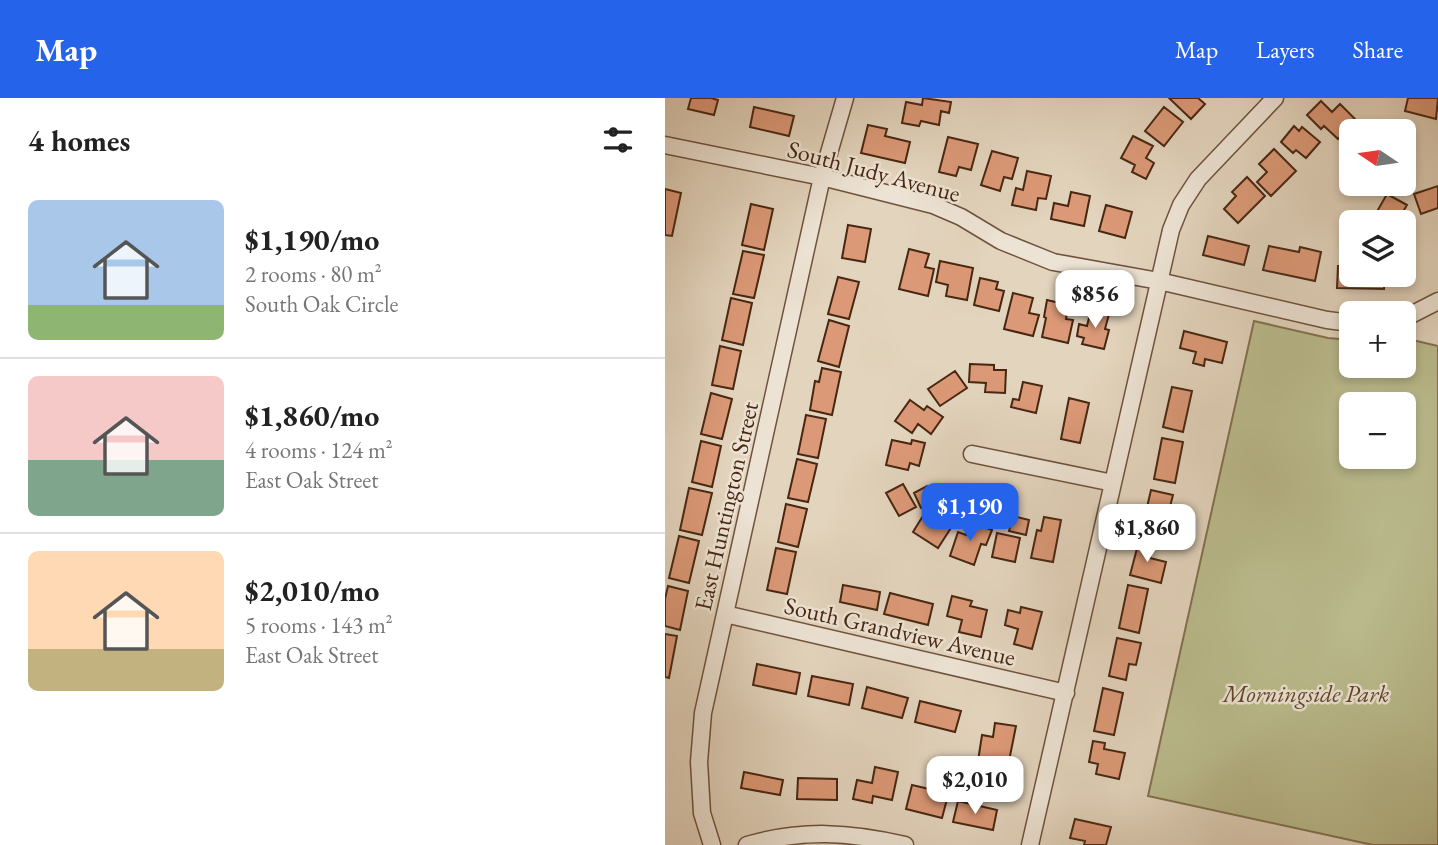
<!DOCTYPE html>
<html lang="en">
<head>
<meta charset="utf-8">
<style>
  :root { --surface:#fff; --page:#f6f6f6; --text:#222; --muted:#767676; --line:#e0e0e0; --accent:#2563eb }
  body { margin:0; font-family:"EB Garamond",serif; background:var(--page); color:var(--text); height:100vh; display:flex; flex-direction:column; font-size:26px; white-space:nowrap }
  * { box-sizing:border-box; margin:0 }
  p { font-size:23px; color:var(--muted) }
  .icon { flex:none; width:38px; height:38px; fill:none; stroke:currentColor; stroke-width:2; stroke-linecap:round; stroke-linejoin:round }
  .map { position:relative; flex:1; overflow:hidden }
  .drawer { display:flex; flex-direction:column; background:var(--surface); width:665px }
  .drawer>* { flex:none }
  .needle { width:46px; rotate:283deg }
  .controls { position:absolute; left:674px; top:21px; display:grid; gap:14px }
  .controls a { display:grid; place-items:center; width:77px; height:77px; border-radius:10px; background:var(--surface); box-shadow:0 4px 10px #0003; font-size:35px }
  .price { position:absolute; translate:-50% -60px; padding:0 16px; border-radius:14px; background:#fff; color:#222; font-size:23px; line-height:46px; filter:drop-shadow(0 2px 4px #0008) }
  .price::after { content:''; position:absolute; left:50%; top:42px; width:21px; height:16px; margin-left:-10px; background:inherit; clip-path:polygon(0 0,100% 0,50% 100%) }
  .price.selected { background:var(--accent); color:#fff }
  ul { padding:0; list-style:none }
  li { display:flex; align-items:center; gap:21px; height:175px; padding:0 28px }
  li+li { border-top:2px solid var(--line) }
  li span { display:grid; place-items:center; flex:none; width:196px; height:140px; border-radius:10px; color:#555 }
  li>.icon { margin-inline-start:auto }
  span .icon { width:84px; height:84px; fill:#fffc; stroke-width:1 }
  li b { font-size:30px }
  h2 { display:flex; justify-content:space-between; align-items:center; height:84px; padding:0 28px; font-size:30px }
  header { display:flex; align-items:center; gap:42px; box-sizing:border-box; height:98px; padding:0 35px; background:var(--accent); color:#fff }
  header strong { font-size:33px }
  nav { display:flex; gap:38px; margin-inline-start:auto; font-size:24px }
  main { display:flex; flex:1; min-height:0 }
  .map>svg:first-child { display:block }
</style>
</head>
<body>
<header>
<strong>Map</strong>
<nav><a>Map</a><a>Layers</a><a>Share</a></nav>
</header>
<main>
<section class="drawer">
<h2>4 homes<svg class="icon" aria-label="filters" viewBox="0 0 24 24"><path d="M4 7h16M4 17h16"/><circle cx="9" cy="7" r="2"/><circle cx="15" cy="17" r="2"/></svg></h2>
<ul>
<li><span style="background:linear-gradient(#a9c7e8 75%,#8fb573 0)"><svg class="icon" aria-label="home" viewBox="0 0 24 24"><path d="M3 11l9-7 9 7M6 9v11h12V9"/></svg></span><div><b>$1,190/mo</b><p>2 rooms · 80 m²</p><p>South Oak Circle</p></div></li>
<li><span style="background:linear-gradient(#f6c9c9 60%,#7fa58c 0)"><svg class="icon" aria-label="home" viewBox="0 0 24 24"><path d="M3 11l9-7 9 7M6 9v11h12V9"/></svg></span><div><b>$1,860/mo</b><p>4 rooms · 124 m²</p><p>East Oak Street</p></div></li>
<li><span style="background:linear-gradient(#ffd9b3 70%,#c2b280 0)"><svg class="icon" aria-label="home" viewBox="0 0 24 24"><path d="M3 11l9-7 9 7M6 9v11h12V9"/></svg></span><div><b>$2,010/mo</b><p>5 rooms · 143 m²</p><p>East Oak Street</p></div></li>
</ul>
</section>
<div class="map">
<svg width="773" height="747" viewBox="0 0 773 747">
  <rect width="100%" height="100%" fill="#e3d4bd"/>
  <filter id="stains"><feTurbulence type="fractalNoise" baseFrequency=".00286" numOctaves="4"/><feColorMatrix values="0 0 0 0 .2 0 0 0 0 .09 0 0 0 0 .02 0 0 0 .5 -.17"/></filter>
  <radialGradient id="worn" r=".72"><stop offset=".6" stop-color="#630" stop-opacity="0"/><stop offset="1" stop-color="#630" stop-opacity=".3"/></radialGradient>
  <path fill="#babb8d" stroke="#817150" stroke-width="2" fill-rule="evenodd" d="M589,223L663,240L686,242V268H738L739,240L773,248V747H708L483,698ZM686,306H738V359H686Z"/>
  <path fill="#dc9977" stroke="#482712" stroke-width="2" d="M26,0H46L53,2L49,17L23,11Z
    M258,0L286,4L284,15L276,13L274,27L256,23L254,28L237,25L241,4L257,7Z
    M504,0H533L540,6L526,21Z
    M743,0H773L771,21L740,13Z
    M656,3L667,14L675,6L691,22L673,41L659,28L656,31L642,17Z
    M89,9L129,18L124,38L85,29Z
    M499,9L518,24L499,48L480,33Z
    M203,27L222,31L220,38L245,44L240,65L196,55Z
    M629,28L634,33L637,29L655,44L641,60L631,52L628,55L616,44Z
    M468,38L488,48L481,60L489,65L481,81L467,74L470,67L456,60Z
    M283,39L313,46L306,72L294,69L291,78L274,74Z
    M609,51L631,73L606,98L592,84L602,74L594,66Z
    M327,53L353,60L347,81L339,79L335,93L316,87Z
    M362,73L386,78L381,101L373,100L371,112L347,107L351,90L358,92Z
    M582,79L600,98L573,125L559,111L571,98L567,94Z
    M773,88V110L756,116L749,96Z
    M0,91L16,95L7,138L0,137Z
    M406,94L425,98L419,128L386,121L389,105L403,108Z
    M722,96L742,107L732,124H706Z
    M86,106L108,111L99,152L77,147Z
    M441,107L467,114L460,140L434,133Z
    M183,127L206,131L200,164L177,160Z
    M543,138L584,148L579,167L538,157Z
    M604,148L634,154L635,149L656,154L650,183L598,172Z
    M244,151L264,156L260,169L269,171L263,198L234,191Z
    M78,153L99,157L89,200L68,196Z
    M275,163L308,170L302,202L281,198L283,187L271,184Z
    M673,168H686V177H719V191L672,190Z
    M173,179L194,184L184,221L163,216Z
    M315,180L333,184L331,191L339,193L334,213L309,207Z
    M348,195L368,200L364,215L374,217L368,238L339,231Z
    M66,200L87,205L78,247L57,242Z
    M382,202L399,206L397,213L402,215L401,221L408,222L403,245L377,239L381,220L379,219Z
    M426,212L444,216L440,231L444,232L439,251L417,246L419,240L412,238L414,226L422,228Z
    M164,222L184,228L174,269L153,263Z
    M519,233L562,244L557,265L540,261L539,268L528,265L531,254L515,250Z
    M55,248L76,253L68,291L47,287Z
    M305,266L329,267V272H341L340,295L320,294L321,285L304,284Z
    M157,270L176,274L167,317L145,312L150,283L154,284Z
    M290,273L302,290L275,308L263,291Z
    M358,284L377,288L371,315L346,309L348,301L354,302Z
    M507,289L527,293L518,334L498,329Z
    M46,295L67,301L57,341L36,336Z
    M404,300L424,305L415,345L396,341Z
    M245,302L259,312L262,308L278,319L266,336L253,326L247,335L230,323Z
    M141,317L161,321L153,360L133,356Z
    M497,340L518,344L510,385L489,381Z
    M227,342L246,346L247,342L260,345L254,368L245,365L243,372L221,367Z
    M36,343L56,348L47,389L27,384Z
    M132,361L152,366L143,404L123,400Z
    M238,386L251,409L234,418L221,395Z
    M262,388L270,404L256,410L249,395Z
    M24,390L47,395L37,437L15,432Z
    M486,392L508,397L498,436L477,431Z
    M121,406L142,411L133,449L113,444Z
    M275,412L291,422L273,450L248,434L261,413L270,419Z
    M348,418L364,422L361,437L344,433Z
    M379,419L396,422L388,464L366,460L372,432L376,433Z
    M306,424L327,432L321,447L316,446L309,467L285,458L293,434L301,437Z
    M332,435L355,440L350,464L327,459Z
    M14,438L34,443L24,485L4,480Z
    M474,443L488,446L485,460L501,464L496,485L465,477Z
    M111,450L131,454L122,496L102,492Z
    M178,487L215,494L212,512L175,504Z
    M463,487L483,491L474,535L454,530Z
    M3,488L23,493L15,532L0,528V501Z
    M225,495L268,506L263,527L219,516Z
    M287,498L307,503L305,508L322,512L316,539L294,534L297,522L282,518Z
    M356,509L377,514L367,551L349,546L353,531L340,527L343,512L355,515Z
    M0,536L12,538L4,580L0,579Z
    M452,540L476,545L471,567L464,566L461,582L444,578Z
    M92,566L135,575L131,596L88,587Z
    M147,578L188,586L184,607L143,598Z
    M202,589L243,600L237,620L197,610Z
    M438,590L458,595L449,637L429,633Z
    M255,603L296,613L290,634L250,624Z
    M330,625L351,628L343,668L313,663L317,637L328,639Z
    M428,643L440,645L439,651L460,655L454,681L431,676L433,666L424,664Z
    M210,669L233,674L227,702L208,698L207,705L188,701L192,682L207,685Z
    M79,674L118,682L115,697L76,690Z
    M133,680L172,681V702L132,701Z
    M247,687L277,694L275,700L282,701L277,720L241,711Z
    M293,703L332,712L328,732L288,724Z
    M410,721L446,729L441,747H419L420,743L405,740Z"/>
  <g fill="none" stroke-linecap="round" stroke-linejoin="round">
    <g stroke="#6f523d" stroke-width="19">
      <path id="street" d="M0,47L157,79L268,107L296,119L336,143L388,164L494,183L662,222L686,225
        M738,221L773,203
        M307,356L448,385
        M60,516L401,595
        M47,747L37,715L34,664L38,615L157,79L180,0
        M82,747C137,731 185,734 240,747
        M365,747L506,132L516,107L533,81L610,0"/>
    </g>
    <use href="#street" stroke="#ede3d4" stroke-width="16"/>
  </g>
  <g text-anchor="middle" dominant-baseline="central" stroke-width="5" stroke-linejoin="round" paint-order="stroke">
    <g font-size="24" fill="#482712" stroke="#ede3d4">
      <text transform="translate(209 73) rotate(15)">South Judy Avenue</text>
      <text transform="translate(61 408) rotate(-77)">East Huntington Street</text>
      <text transform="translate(235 533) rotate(13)">South Grandview Avenue</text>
    </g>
    <g font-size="24" font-style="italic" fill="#5f452b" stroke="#ede3d4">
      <text x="641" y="595">Morningside Park</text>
    </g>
  </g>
  <rect width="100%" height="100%" filter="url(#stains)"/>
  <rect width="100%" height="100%" fill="url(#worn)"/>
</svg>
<div class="controls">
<a><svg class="needle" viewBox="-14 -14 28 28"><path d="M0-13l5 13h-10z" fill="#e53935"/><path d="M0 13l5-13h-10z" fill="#767676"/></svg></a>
<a><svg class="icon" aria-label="layers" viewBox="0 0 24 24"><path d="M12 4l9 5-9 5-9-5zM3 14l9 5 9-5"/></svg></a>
<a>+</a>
<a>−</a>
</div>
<b class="price" style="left:430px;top:232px">$856</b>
<b class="price selected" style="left:305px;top:445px">$1,190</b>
<b class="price" style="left:482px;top:466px">$1,860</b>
<b class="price" style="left:310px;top:718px">$2,010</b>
</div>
</main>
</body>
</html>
